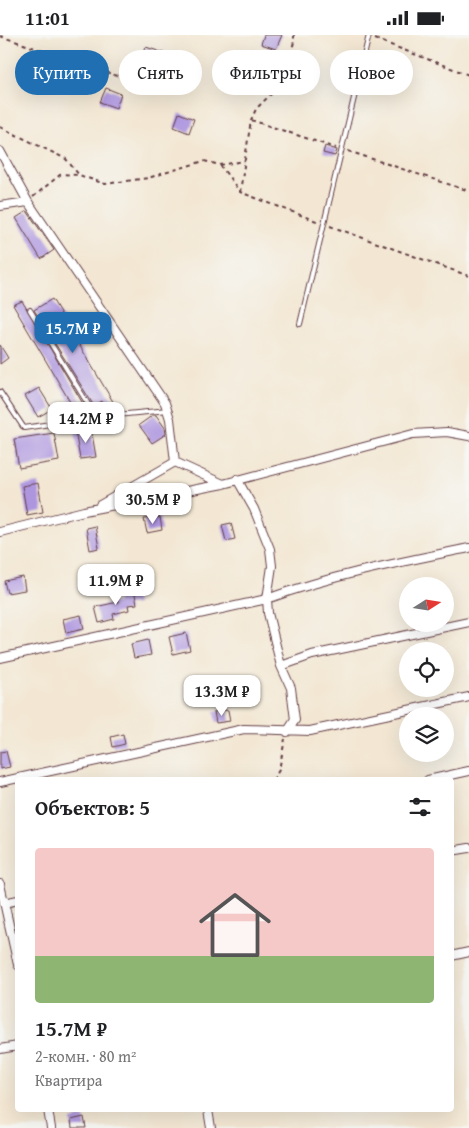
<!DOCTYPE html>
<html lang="ru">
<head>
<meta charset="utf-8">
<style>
  :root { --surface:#fff; --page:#f6f6f6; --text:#202124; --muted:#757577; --line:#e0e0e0; --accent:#1f6fb2 }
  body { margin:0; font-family:"Gentium Book Plus",serif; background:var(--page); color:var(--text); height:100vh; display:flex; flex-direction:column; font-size:19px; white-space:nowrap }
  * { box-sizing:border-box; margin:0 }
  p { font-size:16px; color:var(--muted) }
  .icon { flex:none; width:28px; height:28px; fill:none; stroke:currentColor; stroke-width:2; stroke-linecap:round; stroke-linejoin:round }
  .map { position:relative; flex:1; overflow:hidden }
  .side { position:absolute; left:15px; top:742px; width:439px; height:335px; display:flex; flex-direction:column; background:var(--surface); border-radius:5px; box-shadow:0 5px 20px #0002 }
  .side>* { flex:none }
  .hud { position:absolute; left:15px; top:15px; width:440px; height:45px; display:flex; gap:10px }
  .needle { width:32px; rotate:78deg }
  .fabs { position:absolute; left:399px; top:542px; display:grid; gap:10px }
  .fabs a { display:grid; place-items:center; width:55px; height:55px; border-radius:50%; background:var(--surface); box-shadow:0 5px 20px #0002; font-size:25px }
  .price { position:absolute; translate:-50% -42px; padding:0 11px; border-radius:10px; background:#fff; color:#222; font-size:16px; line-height:32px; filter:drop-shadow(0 1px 2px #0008) }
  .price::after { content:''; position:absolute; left:50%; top:30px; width:15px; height:11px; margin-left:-8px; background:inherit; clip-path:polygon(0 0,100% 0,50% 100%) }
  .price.current { background:var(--accent); color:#fff }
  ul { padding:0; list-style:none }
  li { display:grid; align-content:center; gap:10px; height:265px; padding:0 20px }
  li+li { border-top:1px solid var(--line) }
  li span { display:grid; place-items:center; height:155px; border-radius:5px; color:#555 }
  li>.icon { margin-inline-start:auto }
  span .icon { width:90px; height:90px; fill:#fffc; stroke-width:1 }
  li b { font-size:21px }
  h2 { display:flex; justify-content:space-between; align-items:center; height:60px; padding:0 20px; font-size:21px }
  .tag { padding:0 18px; border-radius:22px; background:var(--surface); box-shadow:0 5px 20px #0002; font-size:18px; line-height:45px }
  .tag.current { background:var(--accent); color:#fff }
  .status { display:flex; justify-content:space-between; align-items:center; height:35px; padding:0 25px; background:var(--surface); direction:ltr }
  .status svg { height:14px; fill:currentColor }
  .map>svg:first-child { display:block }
</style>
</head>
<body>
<div class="status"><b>11:01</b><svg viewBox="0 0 49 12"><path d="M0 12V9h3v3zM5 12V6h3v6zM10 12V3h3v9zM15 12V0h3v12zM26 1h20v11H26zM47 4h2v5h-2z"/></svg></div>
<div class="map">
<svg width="469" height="1093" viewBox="0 0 469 1093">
  <rect width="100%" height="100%" fill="#f6f6f2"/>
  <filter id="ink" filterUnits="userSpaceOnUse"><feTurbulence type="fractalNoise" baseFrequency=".02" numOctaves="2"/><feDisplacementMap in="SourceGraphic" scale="10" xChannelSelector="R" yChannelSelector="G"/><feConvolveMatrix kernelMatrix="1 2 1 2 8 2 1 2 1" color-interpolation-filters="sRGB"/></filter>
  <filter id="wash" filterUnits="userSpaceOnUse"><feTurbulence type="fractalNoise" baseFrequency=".0096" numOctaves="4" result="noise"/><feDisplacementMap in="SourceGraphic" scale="20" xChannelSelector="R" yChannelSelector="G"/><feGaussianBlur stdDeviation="1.12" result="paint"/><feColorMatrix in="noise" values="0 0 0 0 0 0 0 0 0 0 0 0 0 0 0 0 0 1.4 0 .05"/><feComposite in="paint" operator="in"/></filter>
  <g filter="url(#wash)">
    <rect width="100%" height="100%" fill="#f3e7d3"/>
    <g id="blocks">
      <path fill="#ae96df" d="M264,0H282L276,14L261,9Z
        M146,12L164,18L159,29L142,23Z
        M106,53L121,59L116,73L100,67Z
        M179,78L194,84L189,98L174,92Z
        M325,111L337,115L335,121L323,118Z
        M27,176L54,215L41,224L16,183Z
        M52,264L115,370L107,375L102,366L94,371L34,275Z
        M22,266L85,372L76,377L13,270Z
        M0,310L8,323L0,329Z
        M39,353L52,374L38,382L25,361Z
        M153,380H156L165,393L166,399L152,408L139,390Z
        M91,393L96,422L80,424L75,396Z
        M54,398L59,426L19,433L14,404Z
        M38,448L43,477L27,480L22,451Z
        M160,482L162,495L147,498L144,484Z
        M231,488L235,504L226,506L222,490Z
        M95,491L99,513L90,515L86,493Z
        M23,542L25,555L7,558L4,546Z
        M134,555L137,569L128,570L129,575L113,579L114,584L99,588L95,572L118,567L116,559Z
        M81,580L84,594L66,598L63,584Z
        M186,598L190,615L173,619L169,602Z
        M148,605L151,620L134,623L131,609Z
        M228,675L230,686L216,688L214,677Z
        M123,699L125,709L113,712L111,702Z
        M6,716L10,732L0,734V717Z
        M84,1082L86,1093H72L71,1085Z"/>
    </g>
  </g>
  <g filter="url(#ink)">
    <use href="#blocks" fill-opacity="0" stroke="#633d44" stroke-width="1"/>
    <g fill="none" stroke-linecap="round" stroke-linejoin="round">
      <g stroke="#633d44" stroke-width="6">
        <path id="service" d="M300,289L369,0
          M0,357L24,393L96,382L30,275
          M96,382L168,375"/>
      </g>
      <g stroke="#633d44" stroke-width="10">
        <path id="minor" d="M0,116L28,167L165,368L170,384L175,427L223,449
          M0,171L28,167
          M237,444L254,474L270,514L272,531L267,564L268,578L281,631L291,653L295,685L287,697
          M100,470L175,427
          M0,497L84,476L223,449L413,399L447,397L469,401
          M0,623L267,564C333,540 400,527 469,513
          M281,631L312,620L469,587
          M428,745L469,736
          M0,747L244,694L310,696L469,662
          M451,816L469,813
          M0,849L18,930
          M4,868L18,865
          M451,921L469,917
          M0,1014L18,1011
          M48,1075L51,1093
          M208,1075L211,1093"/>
      </g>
      <path stroke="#633d44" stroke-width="2" stroke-dasharray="4 4" stroke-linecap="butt" d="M0,1L129,45
        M375,4L469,40
        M251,85L336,113
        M0,92L66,124L79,140
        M348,116L469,156
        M220,130L245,126
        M240,157L251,85L256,74L282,48L294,7V0
        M33,162L61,139L79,140L105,149L148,143L204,126L220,130L240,157L319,187
        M330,191L469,241
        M273,745L279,735L285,704"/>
      <use href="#service" stroke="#fff" stroke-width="4"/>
      <use href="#minor" stroke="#fff" stroke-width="8"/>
    </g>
  </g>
</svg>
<div class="fabs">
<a><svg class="needle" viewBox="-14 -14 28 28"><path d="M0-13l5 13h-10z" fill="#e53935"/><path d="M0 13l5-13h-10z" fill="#757577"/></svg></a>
<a><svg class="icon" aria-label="locate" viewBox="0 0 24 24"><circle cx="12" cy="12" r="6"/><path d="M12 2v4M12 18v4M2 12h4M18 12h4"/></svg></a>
<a><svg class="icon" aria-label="layers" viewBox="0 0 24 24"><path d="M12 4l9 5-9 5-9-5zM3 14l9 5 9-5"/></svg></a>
</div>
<b class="price current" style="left:73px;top:319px">15.7M ₽</b>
<b class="price" style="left:86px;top:409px">14.2M ₽</b>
<b class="price" style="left:153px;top:490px">30.5M ₽</b>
<b class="price" style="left:116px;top:571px">11.9M ₽</b>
<b class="price" style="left:222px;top:682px">13.3M ₽</b>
<div class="hud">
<a class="tag current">Купить</a>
<a class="tag">Снять</a>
<a class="tag">Фильтры</a>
<a class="tag">Новое</a>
</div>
<section class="side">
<h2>Объектов: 5<svg class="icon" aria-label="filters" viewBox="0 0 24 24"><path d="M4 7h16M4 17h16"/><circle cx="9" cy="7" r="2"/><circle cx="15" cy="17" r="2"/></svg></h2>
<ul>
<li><span style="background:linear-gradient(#f6c9c9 70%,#8fb573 0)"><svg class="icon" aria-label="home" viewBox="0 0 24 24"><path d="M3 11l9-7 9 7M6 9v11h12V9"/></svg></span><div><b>15.7M ₽</b><p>2-комн. · 80 m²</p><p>Квартира</p></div></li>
</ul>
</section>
</div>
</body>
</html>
